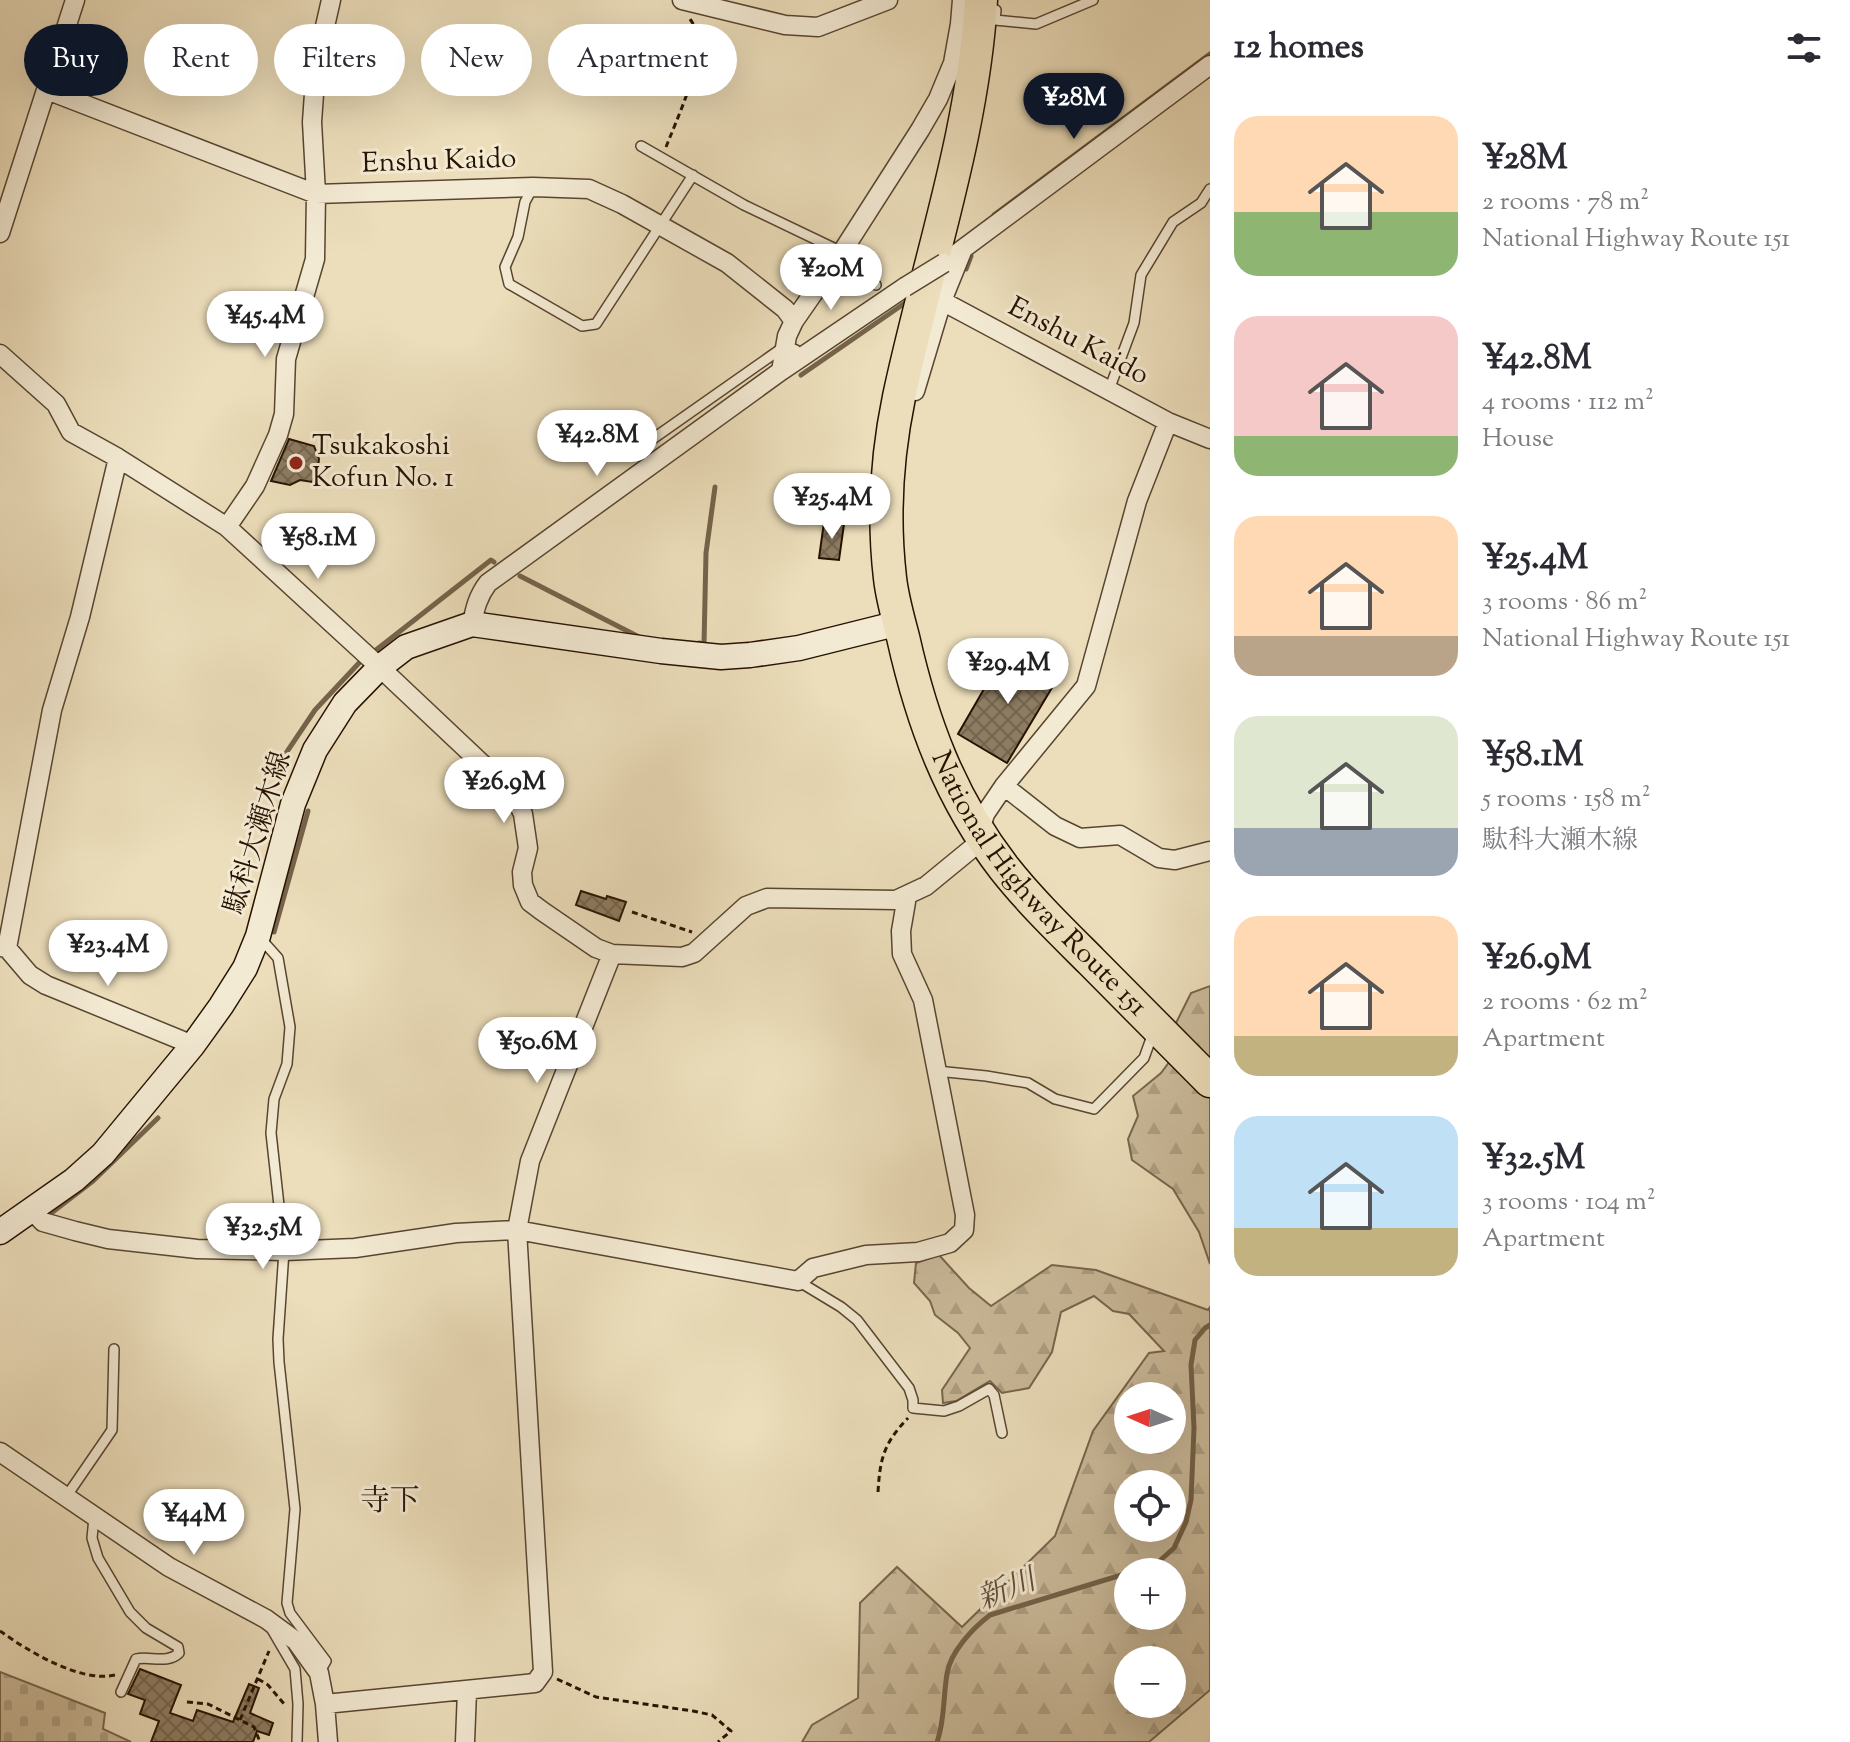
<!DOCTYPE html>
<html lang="en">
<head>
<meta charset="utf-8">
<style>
  :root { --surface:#fff; --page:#f7f7f7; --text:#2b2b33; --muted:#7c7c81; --accent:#111827 }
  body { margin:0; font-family:"Sorts Mill Goudy","Noto Serif JP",serif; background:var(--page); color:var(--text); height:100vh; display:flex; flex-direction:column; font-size:30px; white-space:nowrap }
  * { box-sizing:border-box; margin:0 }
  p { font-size:26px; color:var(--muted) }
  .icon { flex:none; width:44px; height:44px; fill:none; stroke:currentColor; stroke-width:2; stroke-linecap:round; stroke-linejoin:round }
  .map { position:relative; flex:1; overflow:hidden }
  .side { display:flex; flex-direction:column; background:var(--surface); width:640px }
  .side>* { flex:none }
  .top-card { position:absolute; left:24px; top:24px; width:760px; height:72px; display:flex; gap:16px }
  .needle { width:52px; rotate:273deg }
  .buttons { position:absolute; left:1114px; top:1382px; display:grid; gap:16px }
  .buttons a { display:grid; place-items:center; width:72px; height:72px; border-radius:50%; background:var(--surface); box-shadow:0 8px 32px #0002; font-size:40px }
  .price { position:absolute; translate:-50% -68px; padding:0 18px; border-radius:28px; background:#fff; color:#222; font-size:26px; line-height:52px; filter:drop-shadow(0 2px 4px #0008) }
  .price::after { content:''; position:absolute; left:50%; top:48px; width:24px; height:18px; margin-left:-12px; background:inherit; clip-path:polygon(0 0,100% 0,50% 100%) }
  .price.active { background:var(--accent); color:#fff }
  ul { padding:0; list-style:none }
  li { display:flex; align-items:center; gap:24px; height:200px; padding:0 24px }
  li span { display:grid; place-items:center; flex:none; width:224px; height:160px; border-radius:24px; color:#555 }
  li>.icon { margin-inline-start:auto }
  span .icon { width:96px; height:96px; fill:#fffc; stroke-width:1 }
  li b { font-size:34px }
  h2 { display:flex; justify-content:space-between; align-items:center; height:96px; padding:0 24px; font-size:34px }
  .chip { padding:0 28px; border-radius:36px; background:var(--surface); box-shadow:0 8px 32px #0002; font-size:28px; line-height:72px }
  .chip.active { background:var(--accent); color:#fff }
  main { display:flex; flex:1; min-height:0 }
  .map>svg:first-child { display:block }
</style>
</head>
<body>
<main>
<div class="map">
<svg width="1210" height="1742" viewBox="0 0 1210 1742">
  <defs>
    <pattern id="forest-firs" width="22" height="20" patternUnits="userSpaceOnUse" patternTransform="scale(2)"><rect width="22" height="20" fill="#cbbb9b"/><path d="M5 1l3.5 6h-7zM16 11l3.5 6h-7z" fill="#aea084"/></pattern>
    <pattern id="cemetery-stones" width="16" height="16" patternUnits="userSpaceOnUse" patternTransform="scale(2)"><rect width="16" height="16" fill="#cbbb9b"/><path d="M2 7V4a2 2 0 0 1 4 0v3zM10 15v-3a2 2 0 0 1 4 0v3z" fill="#aea084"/></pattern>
    <pattern id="building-cross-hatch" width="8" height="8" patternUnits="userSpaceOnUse" patternTransform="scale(2)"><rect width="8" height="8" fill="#8d7c62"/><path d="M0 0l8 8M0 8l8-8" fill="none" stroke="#73644e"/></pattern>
  </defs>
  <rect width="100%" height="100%" fill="#ecdebb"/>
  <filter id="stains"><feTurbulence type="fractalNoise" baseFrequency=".0025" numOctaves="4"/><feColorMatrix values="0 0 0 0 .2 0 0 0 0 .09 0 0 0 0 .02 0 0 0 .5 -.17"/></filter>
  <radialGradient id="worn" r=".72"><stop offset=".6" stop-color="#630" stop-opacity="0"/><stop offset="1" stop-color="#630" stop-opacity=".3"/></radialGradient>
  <path fill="url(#forest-firs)" stroke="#79664e" stroke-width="2" fill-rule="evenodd" d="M1210,986V1264L1199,1232L1173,1189L1132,1160L1128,1139L1138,1116L1133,1096L1161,1073L1178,1050L1174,1027L1191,993Z
    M939,1255L969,1288L991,1306L1052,1265L1096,1270L1208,1310L1210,1307V1690L1149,1742H802L812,1725L858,1698L860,1603L897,1567L962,1627L1055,1536L1093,1431L1149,1353L1164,1351L1129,1314L1113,1311L1094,1296L1061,1312L1052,1352L1029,1388L1002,1393L990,1381L956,1401L943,1403L942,1390L970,1348L958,1333L935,1315L930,1301L914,1283L916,1263ZM1128,1396H1172V1440H1128ZM1128,1484H1172V1528H1128ZM1128,1572H1172V1616H1128ZM1128,1660H1172V1704H1128Z"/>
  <path fill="url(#cemetery-stones)" stroke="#79664e" stroke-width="2" d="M0,1672L105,1713L103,1729L131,1742H0Z"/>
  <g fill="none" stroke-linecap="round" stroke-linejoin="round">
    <path stroke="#75634b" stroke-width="5" d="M994,215L1210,54
      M966,269L971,256
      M801,375L905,303
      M520,576L641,638
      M699,643L704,644L706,553L715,487
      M376,650L491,560L494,562
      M274,771L315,710L359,663
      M274,932L308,811
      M50,1214L93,1181L158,1118
      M1131,1572L1155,1565L1174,1548L1186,1522L1191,1500L1194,1428L1191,1365L1195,1340L1205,1328L1210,1325
      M937,1742C945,1720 943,1697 947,1674C950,1652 973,1628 990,1615L1128,1573"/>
  </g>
  <path fill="url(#building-cross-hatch)" stroke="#271201" stroke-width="2" d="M289,439L314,446L319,459L318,467L312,482L300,480L290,485L271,481Z
    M824,522L844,524L839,560L819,558Z
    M1006,651L1042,672L1044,668L1059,676L1007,763L958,734Z
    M581,891L606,899L607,896L626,902L619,921L576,905Z
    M140,1669L181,1685L170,1713L193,1721L197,1710L233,1722L249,1684L259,1688L250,1713L273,1723L269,1735L257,1731L253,1742H151L159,1721L140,1714L145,1700L128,1694Z"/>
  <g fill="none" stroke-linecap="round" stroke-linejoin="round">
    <g stroke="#584530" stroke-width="12">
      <path id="lane" d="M996,10L995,20L1036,24L1093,0
        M641,146L744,205L842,252L865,268L876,285
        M533,187L525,202L518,237L505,267L509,284L582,326L596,324L693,175
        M1109,390L1134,323L1141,275L1173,222L1201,203L1210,189
        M654,438L785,346L796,350
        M261,939L278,958L290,1027L287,1064L274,1099L271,1133L284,1251L278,1339L279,1362L295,1509L287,1603L290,1613L326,1661L319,1673
        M937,1071L986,1076L1028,1083L1055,1099L1094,1109L1144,1058L1153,1033
        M798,1281L841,1307L857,1320L909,1388L913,1400V1408L944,1411L959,1406L989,1389L994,1395L1002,1433
        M66,1497L112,1430L114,1349
        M94,1518L92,1538L98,1558L130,1612L146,1628L178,1647L179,1653C168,1664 150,1656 136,1659L121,1692
        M271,1628L295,1669L298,1704L297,1742"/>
    </g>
    <g stroke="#584530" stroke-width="21">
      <path id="street" d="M682,0L785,25L818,27L888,0
        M47,90L316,194L533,187L589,189L622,204L727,263L785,309L794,321
        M0,233L75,0
        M944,263L1210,65
        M942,301L1168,422L1210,439
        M0,354L56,404L71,432L118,458L227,527L372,660L513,793L523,814L528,848L522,872L523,885L530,902L542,911L596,948L612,954L682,957L694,953L746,906L767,898L896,900L926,886L976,845L985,814L1004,786L1086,686L1137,501L1168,422
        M781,371L787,336L794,321L842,252L920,130L938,99L953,63L960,24L962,0
        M915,391L942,301L963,249
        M227,527L255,486L278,435L284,414L286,359L315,259L316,194L312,122L316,66L331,0
        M472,624C475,608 478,596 488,583L781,371L905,287
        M1004,786L1055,826L1080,838L1120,835L1159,858L1175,860L1210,851
        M0,947L7,948L30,975L46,985L193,1045
        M7,948L52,710L80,617L118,458
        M31,1210L43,1222L75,1231L108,1239L197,1249L284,1251L355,1248L456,1233L517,1230L798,1281L813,1268L866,1255L918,1252L950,1243L964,1230L965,1215L923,1000L902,954L901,931L906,902L905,897
        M0,1452L169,1567L266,1619L296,1641L319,1673L325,1704L328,1742
        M325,1704L535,1683L543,1672L517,1230L530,1161L612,954
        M465,1742L467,1691"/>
    </g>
    <g stroke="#271201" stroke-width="27">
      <path id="secondary" d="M0,1232L74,1180L103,1154L193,1045L221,1006L245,968L258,936L293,804L315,750L345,703L380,667L406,647L472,624L661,651L721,657L750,655L799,648L899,623"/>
    </g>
    <g stroke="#271201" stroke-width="35">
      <g id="highway">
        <path id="s1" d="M981,0C973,135 927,265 899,397C887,455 883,518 890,578C892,597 898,618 903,637C922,722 950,798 1004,868C1030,901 1061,931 1091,961C1131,1001 1170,1041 1210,1081"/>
      </g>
    </g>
    <path stroke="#271201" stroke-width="3" stroke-dasharray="6 4" stroke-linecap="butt" d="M666,147C675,124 705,57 699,36C698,30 693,24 690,19
      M632,912L692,932
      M878,1492C880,1458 884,1443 908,1418
      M0,1631C28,1651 80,1683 115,1675
      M258,1679L268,1685L285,1705
      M557,1679L596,1697L693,1711L712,1715L731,1731L718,1742
      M187,1702L208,1704L254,1727L260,1742
      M240,1720L269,1651"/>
    <use href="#lane" stroke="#f3ead3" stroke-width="9"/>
    <use href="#street" stroke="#f3ead3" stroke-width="18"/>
    <use href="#secondary" stroke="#f3ead3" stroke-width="24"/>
    <use href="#highway" stroke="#ecdebb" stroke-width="32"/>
    <g stroke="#584530" stroke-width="21" stroke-linecap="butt">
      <path id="street-bridge" d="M905,287L944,263"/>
    </g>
    <use href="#street-bridge" stroke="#f3ead3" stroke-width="18"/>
  </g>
  <circle fill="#8f2418" stroke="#f3ead3" stroke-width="3" cx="296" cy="463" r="8"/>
  <g text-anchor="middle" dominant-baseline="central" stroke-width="6" stroke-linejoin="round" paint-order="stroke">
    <g font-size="28" fill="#271201" stroke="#f3ead3">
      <text transform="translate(439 162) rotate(-2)">Enshu Kaido</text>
      <text transform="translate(1078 342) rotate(28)">Enshu Kaido</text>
      <text transform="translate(259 833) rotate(-73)">駄科大瀬木線</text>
      <text stroke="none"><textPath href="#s1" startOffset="936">National Highway Route 151</textPath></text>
    </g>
    <g font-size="28" fill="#271201" stroke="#f3ead3" text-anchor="start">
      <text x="312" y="447">Tsukakoshi<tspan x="312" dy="32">Kofun No. 1</tspan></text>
    </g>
    <g font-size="30" fill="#271201" stroke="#f3ead3">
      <text x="390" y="1502">寺下</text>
    </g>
    <g font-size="30" font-style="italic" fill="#624f38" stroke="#f3ead3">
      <text transform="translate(1007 1591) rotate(-22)">新川</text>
    </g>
  </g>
  <rect width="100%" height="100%" filter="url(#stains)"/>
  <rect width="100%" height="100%" fill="url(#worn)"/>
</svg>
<div class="buttons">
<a><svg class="needle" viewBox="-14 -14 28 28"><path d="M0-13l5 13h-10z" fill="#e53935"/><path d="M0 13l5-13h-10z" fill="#7c7c81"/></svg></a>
<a><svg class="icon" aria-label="locate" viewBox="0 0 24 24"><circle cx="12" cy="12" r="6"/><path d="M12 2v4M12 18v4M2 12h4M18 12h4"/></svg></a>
<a>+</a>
<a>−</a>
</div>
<b class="price active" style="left:1074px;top:141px">¥28M</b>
<b class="price" style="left:831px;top:312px">¥20M</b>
<b class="price" style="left:265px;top:359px">¥45.4M</b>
<b class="price" style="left:597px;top:478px">¥42.8M</b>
<b class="price" style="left:832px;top:541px">¥25.4M</b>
<b class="price" style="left:318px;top:581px">¥58.1M</b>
<b class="price" style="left:1008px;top:706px">¥29.4M</b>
<b class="price" style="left:504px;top:825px">¥26.9M</b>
<b class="price" style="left:108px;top:988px">¥23.4M</b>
<b class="price" style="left:537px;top:1085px">¥50.6M</b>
<b class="price" style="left:263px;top:1271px">¥32.5M</b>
<b class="price" style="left:194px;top:1557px">¥44M</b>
<div class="top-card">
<a class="chip active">Buy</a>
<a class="chip">Rent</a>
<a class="chip">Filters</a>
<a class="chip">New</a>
<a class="chip">Apartment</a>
</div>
</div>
<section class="side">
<h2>12 homes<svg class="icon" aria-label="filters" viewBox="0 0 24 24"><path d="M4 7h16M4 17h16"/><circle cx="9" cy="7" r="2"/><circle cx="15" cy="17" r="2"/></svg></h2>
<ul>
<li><span style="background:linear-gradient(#ffd9b3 60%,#8fb573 0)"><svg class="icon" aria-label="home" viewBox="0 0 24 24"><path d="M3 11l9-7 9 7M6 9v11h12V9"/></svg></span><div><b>¥28M</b><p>2 rooms · 78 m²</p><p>National Highway Route 151</p></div></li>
<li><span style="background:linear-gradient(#f6c9c9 75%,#8fb573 0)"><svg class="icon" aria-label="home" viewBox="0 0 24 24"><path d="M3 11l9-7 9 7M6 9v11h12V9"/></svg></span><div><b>¥42.8M</b><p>4 rooms · 112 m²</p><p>House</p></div></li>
<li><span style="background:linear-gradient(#ffd9b3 75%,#b9a48a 0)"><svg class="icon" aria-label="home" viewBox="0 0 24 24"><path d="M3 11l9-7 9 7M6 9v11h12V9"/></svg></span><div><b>¥25.4M</b><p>3 rooms · 86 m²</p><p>National Highway Route 151</p></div></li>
<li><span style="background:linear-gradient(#dfe7d0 70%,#9aa5b1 0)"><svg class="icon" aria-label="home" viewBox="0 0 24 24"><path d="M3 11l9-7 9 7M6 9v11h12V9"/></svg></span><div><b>¥58.1M</b><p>5 rooms · 158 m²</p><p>駄科大瀬木線</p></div></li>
<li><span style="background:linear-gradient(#ffd9b3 75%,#c2b280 0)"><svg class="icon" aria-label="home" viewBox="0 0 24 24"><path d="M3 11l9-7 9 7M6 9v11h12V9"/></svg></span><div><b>¥26.9M</b><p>2 rooms · 62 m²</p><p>Apartment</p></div></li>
<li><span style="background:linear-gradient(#bfe0f5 70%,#c2b280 0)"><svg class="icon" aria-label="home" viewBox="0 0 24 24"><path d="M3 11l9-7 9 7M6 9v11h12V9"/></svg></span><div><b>¥32.5M</b><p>3 rooms · 104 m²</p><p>Apartment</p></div></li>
</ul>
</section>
</main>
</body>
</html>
